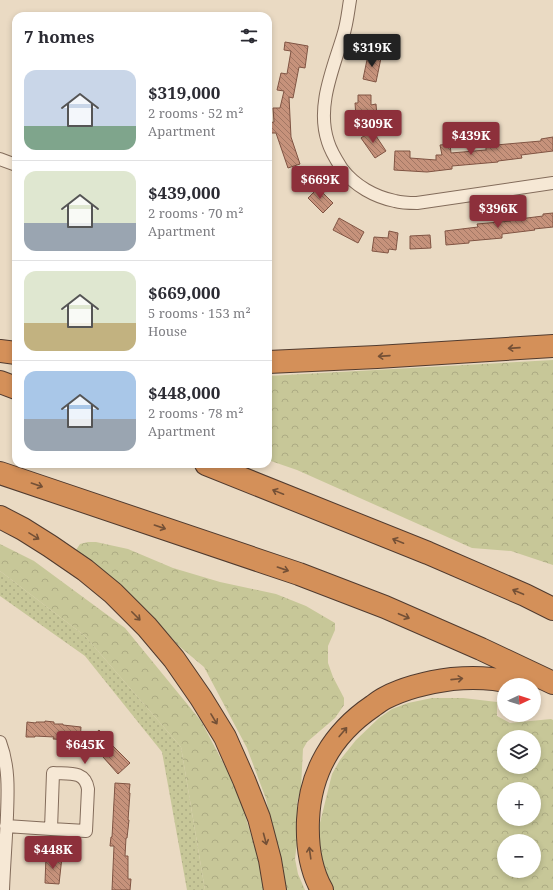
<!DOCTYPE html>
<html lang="en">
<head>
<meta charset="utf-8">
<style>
  :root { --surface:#fff; --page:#f2f2f3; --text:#2b2b33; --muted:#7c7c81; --line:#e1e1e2; --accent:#8d303b }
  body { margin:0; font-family:"Noto Serif",serif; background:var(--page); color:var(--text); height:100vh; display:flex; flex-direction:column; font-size:15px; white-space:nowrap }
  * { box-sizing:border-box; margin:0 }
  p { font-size:13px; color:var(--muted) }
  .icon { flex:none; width:22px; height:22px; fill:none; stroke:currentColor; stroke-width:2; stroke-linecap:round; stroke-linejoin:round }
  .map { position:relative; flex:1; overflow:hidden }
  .side { position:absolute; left:12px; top:12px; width:260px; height:456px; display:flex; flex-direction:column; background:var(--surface); border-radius:12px; box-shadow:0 2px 6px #0003 }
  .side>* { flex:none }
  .needle { width:26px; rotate:86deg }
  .controls { position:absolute; left:497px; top:678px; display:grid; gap:8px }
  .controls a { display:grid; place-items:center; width:44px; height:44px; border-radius:50%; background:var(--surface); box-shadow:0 2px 6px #0003; font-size:20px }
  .price { position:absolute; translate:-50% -34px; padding:0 9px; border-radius:4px; background:var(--accent); color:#fff; font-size:13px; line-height:26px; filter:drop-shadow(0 1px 2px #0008) }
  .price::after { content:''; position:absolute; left:50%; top:24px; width:12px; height:9px; margin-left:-6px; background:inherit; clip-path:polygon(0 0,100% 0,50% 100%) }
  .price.active { background:#222; color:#fff }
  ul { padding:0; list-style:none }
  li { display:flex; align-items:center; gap:12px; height:100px; padding:0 12px }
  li+li { border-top:1px solid var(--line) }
  li span { display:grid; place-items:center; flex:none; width:112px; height:80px; border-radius:12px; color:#555 }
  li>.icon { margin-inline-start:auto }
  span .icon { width:48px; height:48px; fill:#fffc; stroke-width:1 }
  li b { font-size:17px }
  h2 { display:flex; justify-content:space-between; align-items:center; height:48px; padding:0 12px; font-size:17px }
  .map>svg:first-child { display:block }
</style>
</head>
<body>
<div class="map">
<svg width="553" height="890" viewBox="0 0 553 890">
  <defs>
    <pattern id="grass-dots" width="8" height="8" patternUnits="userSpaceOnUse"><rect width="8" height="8" fill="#c7c798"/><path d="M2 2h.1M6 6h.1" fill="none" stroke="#acab83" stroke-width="1.8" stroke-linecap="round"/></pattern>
    <pattern id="forest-crowns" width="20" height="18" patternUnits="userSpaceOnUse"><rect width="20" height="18" fill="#c7c798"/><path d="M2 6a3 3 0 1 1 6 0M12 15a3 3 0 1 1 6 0" fill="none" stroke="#acab83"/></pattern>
    <pattern id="building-back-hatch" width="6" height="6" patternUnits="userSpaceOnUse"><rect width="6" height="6" fill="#c6927b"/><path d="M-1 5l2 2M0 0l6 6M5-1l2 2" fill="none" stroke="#a27764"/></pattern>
  </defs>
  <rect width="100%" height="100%" fill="#eadac3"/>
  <path fill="url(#grass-dots)" d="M0,571L85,636L181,747L205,890H187L162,752L85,656L0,596Z"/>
  <path fill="url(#forest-crowns)" fill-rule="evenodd" d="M553,360V565L511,551L472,548L297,470L268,460V376Z
    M88,542H96L128,549L173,568L220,582L276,594L306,606L335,623V630L328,646V663L333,677L344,698V705L335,718L307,742L303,749L301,788L297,803L298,834L295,859L298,874L305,890H286L266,799L247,748L204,667L179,646L147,610L113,585L81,556L76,550L80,544Z
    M0,544L34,561L125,628L201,721L237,789L262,871L264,890H205L181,747L85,636L0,571Z
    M432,698H463L497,702V716L510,723L551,719L553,720V890H331L322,865L318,831L332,774L340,760L356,740L379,718L392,709L408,703ZM504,737H534V767H504ZM504,789H534V819H504ZM504,841H534V871H504Z"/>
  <path fill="url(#building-back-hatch)" stroke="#805443" d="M285,42L308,46L305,68L299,67L293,98L289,97L291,137L300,164L288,168L276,133H269L268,124V123L274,122L273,108H280L284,91L277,90L281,73L287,74L291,51L284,50Z
    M368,55L381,58L376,82L363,79Z
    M358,95H371V105L376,104L377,116L356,117L355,103H358Z
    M372,130L386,151L375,158L361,138Z
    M553,137V151L521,155L522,158L498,161V162L452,166V169L427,172L394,170L395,151H410V158L436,160V155H442L440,145L450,144L451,153L486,150V143L496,142V145L541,141V139Z
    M318,188L333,203L323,213L308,198Z
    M553,213V227L534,229L535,230L502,234V238L469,241V243L446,245L445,231L478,227L477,224L511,221V220L543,216V214Z
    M339,218L364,232L358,243L333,230Z
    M389,231L398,233L396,250L389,249L388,253L372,251L374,237L388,238Z
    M430,235L431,248L410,249V236Z
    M45,721L54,722V724H63V725L81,727L80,742L71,741V740L53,739L54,737L35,736V737H26L27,722L36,723V722H45Z
    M99,730L112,743L111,744L130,763L118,774L88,740Z
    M115,783L130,784L129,793H130L128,820H129L127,838H126L125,856H128V879H131L130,890H112L114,846H110L111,837H112Z
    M46,856L62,857L59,884L45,883Z"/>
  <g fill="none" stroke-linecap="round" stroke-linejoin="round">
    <g stroke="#836c5b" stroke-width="14">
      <path id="minor" d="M350,0C348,12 347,24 343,36C333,69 316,107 328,142C331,152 337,161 342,169C355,186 375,197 395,201C402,203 410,203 417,203L553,183
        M0,159L16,165
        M0,742C9,766 8,790 7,815C6,840 4,865 3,890
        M6,826L51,829L53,773C68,774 85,770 88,789L86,831L51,829"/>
    </g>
    <g stroke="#513b2f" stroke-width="24">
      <path id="motorway" d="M0,351L16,353
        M268,362L377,357L553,346
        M0,382L16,388
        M206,464L428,553L525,595L553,609
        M0,473L299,574L385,607L481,649L553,683
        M0,517L23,529L50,546L85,570L113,593L147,627L174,659L201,698L225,737L244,780L259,818L270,860L275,890
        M322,890C310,869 307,844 308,820C310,772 333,733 373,706C377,703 381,700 385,698C406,687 429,682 452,679C474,677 500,678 521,685"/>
    </g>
    <use href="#minor" stroke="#f6e8d5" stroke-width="12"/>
    <use href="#motorway" stroke="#d49059" stroke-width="22"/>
  </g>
  <defs><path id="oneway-shaft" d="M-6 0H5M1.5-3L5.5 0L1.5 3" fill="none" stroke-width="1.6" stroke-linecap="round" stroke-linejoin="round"/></defs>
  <g stroke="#745036">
    <use href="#oneway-shaft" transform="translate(514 348) rotate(176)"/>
    <use href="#oneway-shaft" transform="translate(384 356) rotate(176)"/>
    <use href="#oneway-shaft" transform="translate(37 485) rotate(19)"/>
    <use href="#oneway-shaft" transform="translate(278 492) rotate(-158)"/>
    <use href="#oneway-shaft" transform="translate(160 527) rotate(19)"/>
    <use href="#oneway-shaft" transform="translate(34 536) rotate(32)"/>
    <use href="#oneway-shaft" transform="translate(398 541) rotate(-158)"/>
    <use href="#oneway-shaft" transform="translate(283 569) rotate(19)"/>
    <use href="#oneway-shaft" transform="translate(518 592) rotate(-157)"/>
    <use href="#oneway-shaft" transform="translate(136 616) rotate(45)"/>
    <use href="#oneway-shaft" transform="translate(404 616) rotate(23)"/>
    <use href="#oneway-shaft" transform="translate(457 679) rotate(-6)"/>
    <use href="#oneway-shaft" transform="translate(214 719) rotate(59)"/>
    <use href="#oneway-shaft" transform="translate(343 732) rotate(-50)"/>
    <use href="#oneway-shaft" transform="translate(265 839) rotate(75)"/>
    <use href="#oneway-shaft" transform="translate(310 853) rotate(-98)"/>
  </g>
</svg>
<div class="controls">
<a><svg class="needle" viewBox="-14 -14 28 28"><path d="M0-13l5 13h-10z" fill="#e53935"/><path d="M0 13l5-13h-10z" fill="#7c7c81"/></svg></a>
<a><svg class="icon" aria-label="layers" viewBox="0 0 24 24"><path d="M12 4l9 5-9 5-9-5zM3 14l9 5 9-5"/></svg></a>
<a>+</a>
<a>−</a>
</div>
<b class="price active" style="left:372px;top:68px">$319K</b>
<b class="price" style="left:373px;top:144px">$309K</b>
<b class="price" style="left:471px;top:156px">$439K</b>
<b class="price" style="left:320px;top:200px">$669K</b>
<b class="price" style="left:498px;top:229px">$396K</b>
<b class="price" style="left:85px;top:765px">$645K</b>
<b class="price" style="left:53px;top:870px">$448K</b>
<section class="side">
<h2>7 homes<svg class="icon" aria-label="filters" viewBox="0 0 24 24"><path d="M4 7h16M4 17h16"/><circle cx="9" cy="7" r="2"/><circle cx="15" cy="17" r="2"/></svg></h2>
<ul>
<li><span style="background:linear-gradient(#c9d6e8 70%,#7fa58c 0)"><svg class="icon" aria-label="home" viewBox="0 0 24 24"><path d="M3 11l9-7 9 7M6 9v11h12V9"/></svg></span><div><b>$319,000</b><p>2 rooms · 52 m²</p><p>Apartment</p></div></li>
<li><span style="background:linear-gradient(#dfe7d0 65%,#9aa5b1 0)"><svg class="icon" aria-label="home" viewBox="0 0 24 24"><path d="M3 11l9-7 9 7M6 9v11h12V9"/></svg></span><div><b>$439,000</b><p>2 rooms · 70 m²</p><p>Apartment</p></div></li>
<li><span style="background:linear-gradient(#dfe7d0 65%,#c2b280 0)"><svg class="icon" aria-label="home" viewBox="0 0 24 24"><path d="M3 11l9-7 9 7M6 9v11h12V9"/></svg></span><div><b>$669,000</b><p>5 rooms · 153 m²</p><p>House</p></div></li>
<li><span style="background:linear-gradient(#a9c7e8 60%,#9aa5b1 0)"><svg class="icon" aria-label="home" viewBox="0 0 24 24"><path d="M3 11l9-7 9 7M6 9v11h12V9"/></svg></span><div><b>$448,000</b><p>2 rooms · 78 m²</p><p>Apartment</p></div></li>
</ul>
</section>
</div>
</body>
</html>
